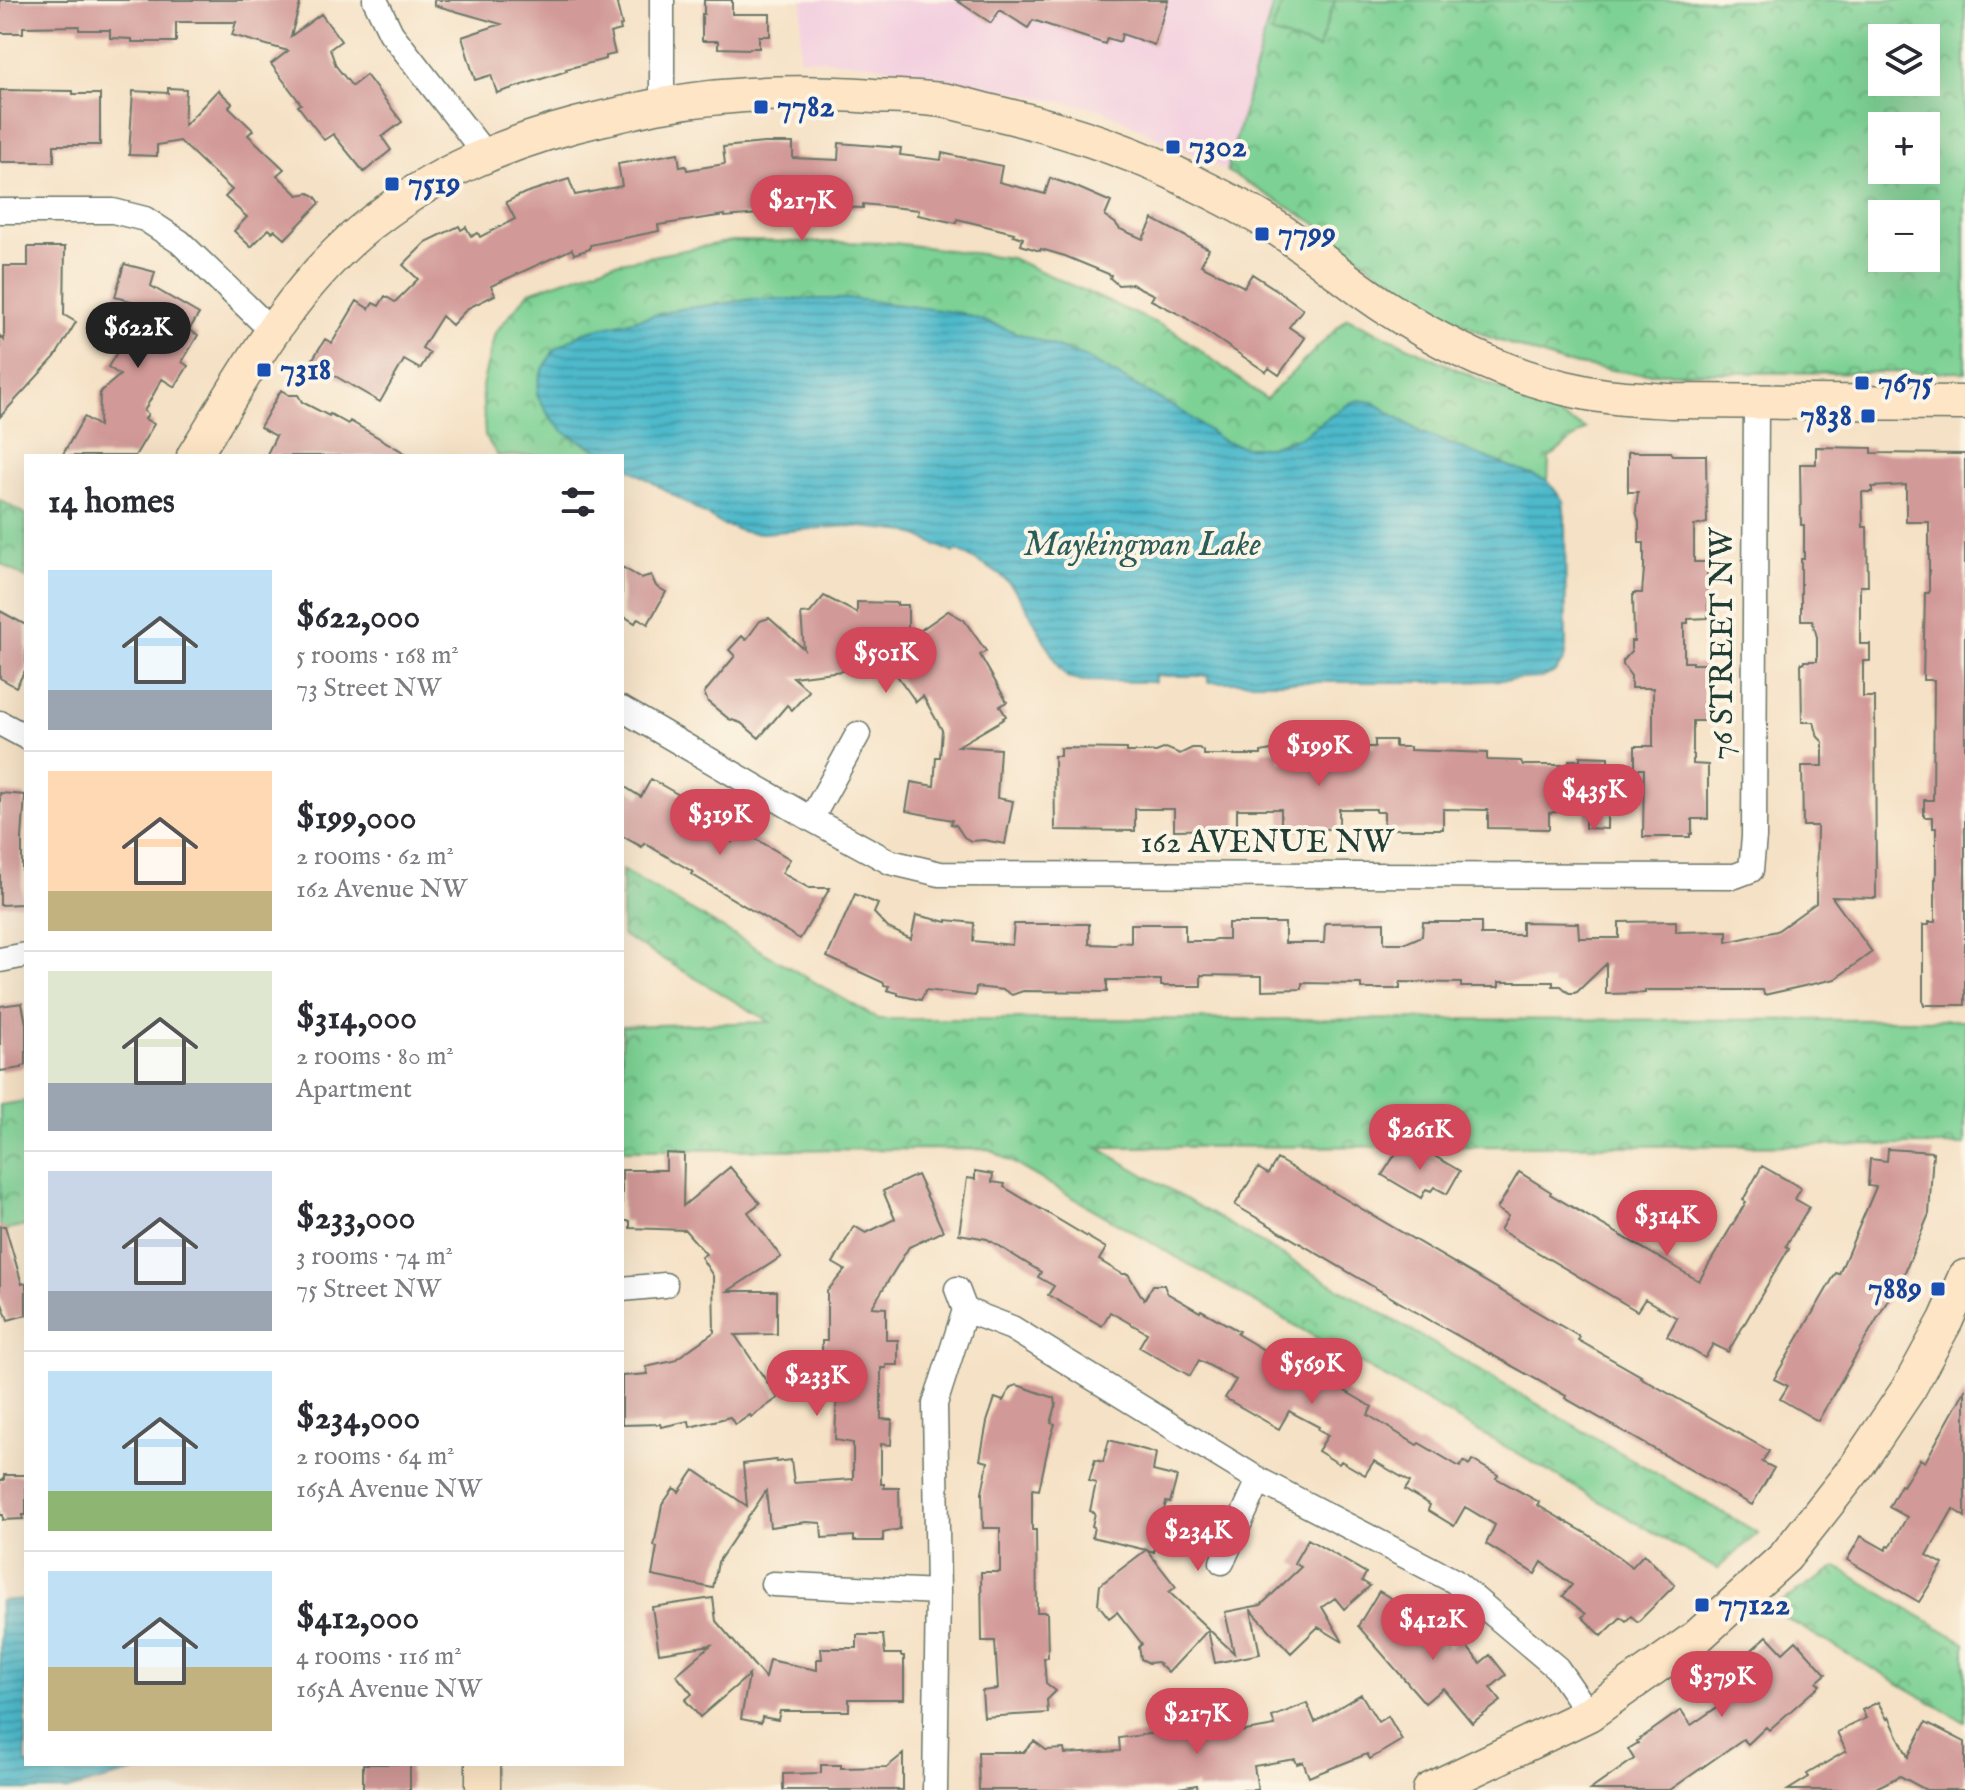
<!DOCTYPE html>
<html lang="en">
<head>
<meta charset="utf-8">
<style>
  :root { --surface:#fff; --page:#f7f7f7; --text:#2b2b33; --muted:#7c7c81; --line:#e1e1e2; --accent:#d1495b }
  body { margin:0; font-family:"IM FELL English",serif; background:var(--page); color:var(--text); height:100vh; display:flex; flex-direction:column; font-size:30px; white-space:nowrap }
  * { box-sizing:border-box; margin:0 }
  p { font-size:26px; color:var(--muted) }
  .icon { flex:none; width:44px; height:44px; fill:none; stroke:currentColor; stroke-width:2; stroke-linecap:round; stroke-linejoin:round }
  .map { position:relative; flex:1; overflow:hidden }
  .sheet { position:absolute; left:24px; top:454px; width:600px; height:1312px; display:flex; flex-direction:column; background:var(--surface); border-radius:0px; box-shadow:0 8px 32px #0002 }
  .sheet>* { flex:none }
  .tools { position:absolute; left:1868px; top:24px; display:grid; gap:16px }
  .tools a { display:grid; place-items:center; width:72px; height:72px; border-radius:0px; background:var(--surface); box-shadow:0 8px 32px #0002; font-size:40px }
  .price { position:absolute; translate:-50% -68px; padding:0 18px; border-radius:28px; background:var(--accent); color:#fff; font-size:26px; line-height:52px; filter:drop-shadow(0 2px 4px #0008) }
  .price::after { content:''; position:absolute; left:50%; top:48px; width:24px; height:18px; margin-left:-12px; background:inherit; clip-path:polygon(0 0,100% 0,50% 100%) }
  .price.selected { background:#222; color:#fff }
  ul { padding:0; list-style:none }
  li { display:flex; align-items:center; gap:24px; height:200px; padding:0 24px }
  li+li { border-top:2px solid var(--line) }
  li span { display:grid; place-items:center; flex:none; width:224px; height:160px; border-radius:0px; color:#555 }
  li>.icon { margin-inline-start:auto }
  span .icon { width:96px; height:96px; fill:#fffc; stroke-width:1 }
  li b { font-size:34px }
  h2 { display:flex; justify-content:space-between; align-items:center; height:96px; padding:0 24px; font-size:34px }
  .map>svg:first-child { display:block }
</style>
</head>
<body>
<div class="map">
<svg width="1965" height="1790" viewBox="0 0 1965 1790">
  <defs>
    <pattern id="park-crowns" width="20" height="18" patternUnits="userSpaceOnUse" patternTransform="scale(2)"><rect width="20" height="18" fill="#7dd194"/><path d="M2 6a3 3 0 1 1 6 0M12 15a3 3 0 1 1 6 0" fill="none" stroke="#66ab7a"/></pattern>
    <pattern id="water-rules" width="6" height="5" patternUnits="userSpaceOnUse" patternTransform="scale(2)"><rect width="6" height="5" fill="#4eb9cb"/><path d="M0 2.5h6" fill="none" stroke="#4098a6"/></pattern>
  </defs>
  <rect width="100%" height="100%" fill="#fcf5e5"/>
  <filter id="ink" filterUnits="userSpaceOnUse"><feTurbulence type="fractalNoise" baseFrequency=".0125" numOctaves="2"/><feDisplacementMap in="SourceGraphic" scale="16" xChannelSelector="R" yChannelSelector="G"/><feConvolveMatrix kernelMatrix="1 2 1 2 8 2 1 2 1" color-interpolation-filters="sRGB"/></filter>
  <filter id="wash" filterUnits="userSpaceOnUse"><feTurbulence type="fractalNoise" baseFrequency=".006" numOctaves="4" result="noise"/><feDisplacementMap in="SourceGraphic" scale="32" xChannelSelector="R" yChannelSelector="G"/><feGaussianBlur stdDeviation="1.8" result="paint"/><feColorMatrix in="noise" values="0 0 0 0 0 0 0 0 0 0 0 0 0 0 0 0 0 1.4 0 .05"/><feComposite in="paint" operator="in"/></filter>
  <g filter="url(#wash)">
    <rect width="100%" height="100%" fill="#f5e1c5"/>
    <path fill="#f3cfdf" d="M803,0H1274L1227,171L1100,109L865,63L799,58Z"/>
    <path fill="url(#park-crowns)" stroke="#4e8764" stroke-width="2" fill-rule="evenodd" d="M1274,0H1965V372L1632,373L1563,363L1486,336L1404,291L1315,223L1227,171ZM1882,38H1926V82H1882ZM1882,126H1926V170H1882ZM1882,214H1926V258H1882Z
      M732,241L894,243L1011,258L1174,331L1266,399L1347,318L1586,429L1549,458L1548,481L1377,445L1263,470L931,352L619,456H498L485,436L482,386L495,333L529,292L610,264Z
      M0,500L26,515V578L0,563Z
      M622,870L878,1019L1965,1020V1145L1097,1147L1758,1533L1717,1569L989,1149L622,1150V1026L770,1022L622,935Z
      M26,1101V1226L0,1231V1105Z
      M1837,1567L1965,1643V1722L1770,1609Z"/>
    <path fill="#7dd194" stroke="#4e8764" stroke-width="2" d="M1284,0H1335L1318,49L1271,33Z"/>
    <path fill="url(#water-rules)" stroke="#367b80" stroke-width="2" d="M754,299H855L961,313L1085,357L1183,412L1223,441L1245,447H1269L1300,437L1350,403L1359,400L1373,402L1422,433L1548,481L1563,501L1565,517L1566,647L1564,660L1555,672L1542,678L1460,682H1208V676H1155V682L1083,681L1067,677L1059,668C1046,645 1024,596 1006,580C993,568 973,559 957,550L954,553L909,532L881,529L848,526L762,533L745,532L723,525L622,464V456H609L564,432L548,414L537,395L540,375L554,350L584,332L680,309Z
      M26,1599V1764H164L67,1790H0V1601Z"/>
    <g id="blocks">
      <path fill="#d19997" d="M0,0H301L291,36L321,14L341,41L330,49L336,66L352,86L366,75L402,122L382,137L391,150L364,172L333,134L324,140L298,106L301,104L271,64L288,51L232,35L236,22H176V42H132V39L110,38V30H79V26L23,27V33H0Z
        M434,0H616L622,25L620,26L621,30L610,33L615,54L606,56V59L566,69L567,71L497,93L491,75L475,80L462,37L501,24L434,5Z
        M704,0H732V14H770V36H759V48H750V49L718,48V41H702V14H704Z
        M956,0H1168L1154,45L1122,34L1120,42L1107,38L1105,44L1033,20L1028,28L1000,10L991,23Z
        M168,88L186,89L184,126L218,90L232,103L229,107L253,130L248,135L284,169L277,175L298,195L309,193L315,196L320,203L285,239L275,230L272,232L269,229L251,247L234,231L247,217L225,197L232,190L180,141L157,145V156L129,155L133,91L168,93Z
        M0,90L73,91V94H100V145H54V162H0Z
        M764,143H793V158L838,160L839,143L901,148L900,155L941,160L942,153L1002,166L999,182L1045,194L1050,178L1074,186L1111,202L1105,216L1115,223L1120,229L1143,239L1153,219L1209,249L1201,265L1244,287L1252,274L1277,290L1303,309L1289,327L1305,338L1279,375L1269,368L1266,372L1183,316L1151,300L1154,295L1132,284L1118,285L1110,278L1111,275L1065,256L1041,249L1040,251L1021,245L1023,238L1013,235L1014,233L957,219L956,223L918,215L919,210L863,204V208L835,207V212L812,211V213H771L725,217V215L658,225L659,231L590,245V249L574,254L572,249L491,286L495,295L468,308L452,325L442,316L422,348L430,353L420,369L404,360L380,402L311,362L325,339L332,343L357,301L369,309L373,303L379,306L385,296L395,302L418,279L403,265L426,242L459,226L461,230L466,227L471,236L478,233L480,237L515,219L506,202L525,193L569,179L575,195L622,186L618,164L678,153L680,167L686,166L687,170L725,164L723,147Z
        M28,247H65L64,315L76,322L55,357L0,417V336L4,340V266H28Z
        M124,264L155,272L151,286L199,314L189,330L198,335L182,362L188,366L175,387L162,379L144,411L148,414L145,419L154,424L135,456H62L84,417L99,426L100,392L120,375L108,367L146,305L115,297Z
        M281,390L289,395H298L302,402L329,416L330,414L348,424L350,421L410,456H266L276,436L260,427Z
        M1816,447L1872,448V453L1965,454V1005H1924L1923,1002V925H1929V922H1935V879H1936V828H1933V817H1924V800H1933L1934,680H1923L1925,593H1929V522H1906V485L1872,487V492H1862L1863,527H1867L1868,586H1860V644H1870V661H1863V697H1875L1876,898L1832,897L1872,952L1835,979L1764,995L1763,990H1645V993L1606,994V964L1577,992L1574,993H1569L1561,986H1553V982H1499V987H1461V983L1400,982V989H1361V984L1302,983V989L1262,990V976L1201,975V986H1161V980H1107V992L1023,991L1012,995L1004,990L976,987L975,996L926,990L921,1000L898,995V993L887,990L889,986L884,985V983L827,957L855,894L878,904L874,913L888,928L911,939L916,915L947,922V920L974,923L973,941L1012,945L1014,924H1089V944L1115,945L1119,942L1131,943V924H1185V941H1212L1215,939H1228V923H1285V943H1324L1325,923L1384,922V943H1406L1422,936L1423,922H1481V935H1522V922L1578,923L1579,938H1619V922L1676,921V932L1727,931V942L1777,931L1816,903L1817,826H1803L1802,766H1823V742L1818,737L1814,722H1802L1801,663H1804V661H1817V637L1812,620H1801V559H1804V525H1801L1800,464H1816Z
        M1628,452H1671L1673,455H1706L1707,523L1694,526V562H1707L1708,618L1688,619V623H1684V662H1692V664H1708V721H1693V764L1708,765V819H1692V834H1690V837H1643L1644,769H1635V746H1653V688H1631V676L1623,665V661L1631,652V641H1634L1633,593H1642L1644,569V543H1639V522L1636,511L1638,492H1628Z
        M622,567L641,578L651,575L656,586L666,592L648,624L638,618L635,623L622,615Z
        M824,596L857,613V602L897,603V605H908V639L948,611L964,620L986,651L980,655L1007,702L1000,706L1006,716L1003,718L1004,719L958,746L1000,749L997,798L1013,801L1005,844L984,840L971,841L964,837L956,825L951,824L952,820L906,811L911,782L934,786L936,757H940L942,730L923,696L916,702L893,670H850L793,677L809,691L792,710L787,705L759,738L741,723L729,719L708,702L704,693L735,656L729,650L742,636L746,640L760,621L769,618L804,649L801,614L810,613Z
        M0,611L26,625V669L16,687L0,678Z
        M1375,740H1395V747H1410V750L1487,753V760L1521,761L1523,765H1569V760H1580V756L1608,757L1607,829L1585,828L1586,789L1560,811L1549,813V829L1488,828V810L1443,809V829H1384V812H1376V809H1339V829H1281V809H1237V829L1174,830V809H1135V831L1055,830L1054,756H1060V748L1127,749V752H1156L1166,748L1180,754L1192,748H1199L1204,752V755H1261V752L1271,750L1280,751V761L1314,762V757H1364V747H1375Z
        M651,779L702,808L695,820L732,842L739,829L790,859L782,873L809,888H830L800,939L691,874L693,872L644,843L642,847L622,836V785L641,797Z
        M0,793L25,795L22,839V904L0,905Z
        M22,1003L26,1024V1065L22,1066V1068L0,1071V1006Z
        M1402,1144L1416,1152L1419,1147L1460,1171L1447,1194L1434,1187L1431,1191L1426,1189L1421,1198L1382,1175Z
        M1888,1149L1933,1152L1929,1214L1902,1279H1900L1818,1421L1780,1399L1788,1386L1774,1379L1836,1273L1839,1274L1876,1187L1868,1186L1870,1159L1887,1161Z
        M666,1153L684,1154L683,1206L730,1167L760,1203L748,1212L781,1257L728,1291H777V1334L735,1335L778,1398L751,1417L750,1415L735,1425L730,1417L690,1427L689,1421L661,1427L660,1424L622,1425V1376L648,1374L646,1367L673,1361L714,1332L713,1276L701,1257L706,1254L685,1230L630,1228V1221H622V1170H666Z
        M1277,1159L1580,1337L1578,1340L1641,1376L1640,1377L1769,1451L1762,1462L1774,1468L1752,1505L1565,1398L1566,1396L1433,1322L1235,1205L1258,1168L1268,1174Z
        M1762,1166L1801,1188L1795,1199L1809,1207L1786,1246L1789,1248L1728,1352L1713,1344L1705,1358L1667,1336L1677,1318L1645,1299L1637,1311L1500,1230L1508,1216L1497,1209L1519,1172L1551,1192L1550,1194L1699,1281L1746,1202L1743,1200Z
        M975,1171L993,1174L992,1182L1005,1184L1004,1187L1106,1248L1099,1260L1122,1274H1128L1144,1300L1153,1285H1164L1167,1293L1200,1312L1201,1310L1239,1331L1237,1334L1269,1353L1301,1371L1304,1367L1372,1407L1368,1415L1417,1445L1419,1443L1460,1467L1464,1461L1469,1465L1472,1460L1498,1475L1496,1478L1539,1502L1537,1505L1589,1535L1632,1567L1644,1554L1675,1585L1638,1622L1631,1616L1626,1621L1621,1617L1602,1636L1582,1617L1586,1614L1563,1596L1572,1585L1542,1562L1535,1574L1486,1544L1495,1525L1465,1507L1454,1526L1428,1510L1430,1505L1405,1490L1410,1482L1374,1461L1365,1475L1341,1461L1339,1464L1318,1451L1328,1435L1318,1429L1319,1427L1289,1411L1279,1429L1225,1398L1236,1380L1199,1360L1190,1376L1139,1347L1147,1333L1110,1312L1102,1326L1048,1295L1054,1286L1038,1277L1041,1272L987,1239L959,1234L967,1178L975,1179Z
        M917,1175L943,1231L909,1247L872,1307L886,1308V1340H898V1365H886V1368H881V1419L892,1420L891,1445L881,1444V1484H884V1488H899L900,1529L883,1533V1541H854V1536L822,1538L821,1523L806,1522L770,1527L766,1491L718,1562L713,1588L652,1576L657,1547L654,1546L662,1505L674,1488L679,1492L694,1470L747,1506L743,1464L776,1460V1462L791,1460L794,1483L853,1479V1443L835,1440L837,1390L836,1378H827V1362H822V1341H827V1291L845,1270L833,1263L854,1226L866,1233L895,1219L883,1191Z
        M0,1226H5L22,1284L26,1283V1315L8,1320L0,1298Z
        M1017,1385L1055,1398L1056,1405L1051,1423L1055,1424L1049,1443L1039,1490L1032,1489V1530H1036L1037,1612H1047L1048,1658H1044L1046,1683L1056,1691L1047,1700L1048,1713L984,1717L982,1691L998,1689L995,1641H982L981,1572H1000V1528H983L982,1493L988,1462L980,1460L987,1422L995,1398L1003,1401L1011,1387Z
        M1965,1390V1517L1953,1509L1927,1555L1943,1564L1919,1602L1847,1560L1861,1536L1886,1550L1888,1546L1890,1547L1907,1517L1889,1507L1901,1485L1903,1486L1920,1459L1925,1462Z
        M1109,1440L1156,1453L1153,1471L1177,1477L1170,1503L1166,1502L1154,1552L1147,1550L1176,1587L1169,1592L1234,1653L1225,1612L1261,1605L1301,1567L1294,1563L1308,1539L1366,1573L1362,1581L1370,1586L1344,1609L1335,1598L1322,1607L1343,1642L1318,1627L1291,1653L1251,1610L1260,1654L1215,1663L1208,1630L1168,1673L1157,1662L1149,1663L1141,1659L1139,1647L1142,1644L1117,1612L1109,1618L1098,1604L1100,1585L1146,1550L1092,1537L1094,1527L1092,1526L1095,1513L1090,1511L1096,1483L1089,1481L1095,1460L1103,1462Z
        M4,1475H26V1515H23V1519L3,1520V1515H0V1480H4Z
        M1379,1591L1401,1604L1394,1616L1398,1619L1395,1623L1426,1641L1432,1636L1441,1646L1445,1643L1449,1648L1460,1638L1480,1663L1490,1655L1506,1675L1490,1688L1501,1701L1472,1723L1443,1688L1425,1703L1358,1626Z
        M713,1598L716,1621L765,1678L769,1660L817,1670V1659H822L821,1648H857V1635H883L885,1654H901V1656H904V1699H849V1711H780L778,1720L762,1717L761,1723L741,1719L749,1675L700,1717L685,1700L692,1694L676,1675L711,1645L659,1653L652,1607Z
        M1767,1636L1783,1653L1796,1641L1826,1674L1817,1682L1820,1685L1769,1730L1766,1727L1748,1744L1743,1739L1670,1790H1590L1634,1759L1628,1749L1638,1743L1637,1741L1681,1710L1691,1725L1732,1697L1718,1681Z
        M1361,1694L1378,1722L1388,1716L1402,1740L1370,1759L1367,1754L1309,1777L1303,1762L1297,1764L1295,1759L1254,1766L1258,1790H1198L1197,1785L1168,1790H979L978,1752H1024L1034,1741L1046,1750L1064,1749L1065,1754L1120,1751L1119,1738L1164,1732L1165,1738L1215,1731L1216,1736L1275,1726L1272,1717L1307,1703L1315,1722Z
        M1878,1702L1887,1719L1889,1717L1908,1757L1926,1722L1965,1742V1790H1926L1900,1776L1872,1790H1788L1809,1777L1807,1774L1846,1751L1837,1732L1866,1718L1862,1710Z
        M903,1754V1790H783V1774L821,1773V1765H841V1768L887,1767Z
        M363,1764H410V1790H363Z"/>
    </g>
  </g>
  <g filter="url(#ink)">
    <use href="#blocks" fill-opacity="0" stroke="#6a7667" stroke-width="2"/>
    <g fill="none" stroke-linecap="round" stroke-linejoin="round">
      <g stroke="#6a7667" stroke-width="27">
        <path id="street" d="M375,0L391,33L485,154
          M662,0V105
          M0,211H113L145,219L180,242L272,331
          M622,709L811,819L890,862L940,874L1735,876L1751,870L1754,837L1756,401
          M0,723L26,737
          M811,819L858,734
          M0,960L26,955
          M622,1289L665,1285
          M965,1310L1012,1328L1259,1480L1454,1581L1557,1668L1589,1714
          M1222,1562L1259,1480
          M773,1584L938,1592
          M935,1790L938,1592L935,1404L965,1310L957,1289"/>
      </g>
      <g stroke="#6a7667" stroke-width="37">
        <path id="secondary" d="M194,456C243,377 288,293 360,232C433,171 513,139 604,118C624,114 643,108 662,105C732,92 804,91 874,96C897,97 920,97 942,100C959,103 975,108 992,112C1060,128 1129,149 1192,182C1222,197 1253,212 1281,231C1317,255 1349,283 1384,306C1443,345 1509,377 1578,391C1608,398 1640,399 1671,401L1965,403
          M483,1764V1790
          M1430,1790L1589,1714L1697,1637L1785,1557L1856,1467L1909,1388L1946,1320L1965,1277"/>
      </g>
      <use href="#street" stroke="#fff" stroke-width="24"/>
      <use href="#secondary" stroke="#fde5c5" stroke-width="34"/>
    </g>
  </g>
  <g fill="#1a4fb4" stroke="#fcf5e5" stroke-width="3">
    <rect x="753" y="99" width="16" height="16" rx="4"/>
    <rect x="1165" y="139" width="16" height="16" rx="4"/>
    <rect x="384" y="176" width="16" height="16" rx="4"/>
    <rect x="1254" y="226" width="16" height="16" rx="4"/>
    <rect x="256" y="362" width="16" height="16" rx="4"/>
    <rect x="1854" y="375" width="16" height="16" rx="4"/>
    <rect x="1860" y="408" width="16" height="16" rx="4"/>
    <rect x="1930" y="1281" width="16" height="16" rx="4"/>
    <rect x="1694" y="1597" width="16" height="16" rx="4"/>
  </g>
  <g text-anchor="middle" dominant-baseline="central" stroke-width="8" stroke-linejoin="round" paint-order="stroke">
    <g font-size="32" font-weight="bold" fill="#164399" stroke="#fcf5e5" text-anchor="start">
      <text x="777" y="107">7782</text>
      <text x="1189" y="147">7302</text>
      <text x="408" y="184">7519</text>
      <text x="1278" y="234">7799</text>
      <text x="280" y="370">7318</text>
      <text x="1878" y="383">7675</text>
      <text x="1852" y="416" text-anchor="end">7838</text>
      <text x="1922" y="1289" text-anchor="end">7889</text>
      <text x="1718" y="1605">77122</text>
    </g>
    <g font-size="32" fill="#1f3d34" stroke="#fcf5e5">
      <text transform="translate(1723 644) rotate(-90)">76 STREET NW</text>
      <text x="1267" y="843">162 AVENUE NW</text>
    </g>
    <g font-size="34" font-style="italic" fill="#2b5c5a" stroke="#fcf5e5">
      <text x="1142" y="545">Maykingwan Lake</text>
    </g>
  </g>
</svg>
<div class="tools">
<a><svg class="icon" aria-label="layers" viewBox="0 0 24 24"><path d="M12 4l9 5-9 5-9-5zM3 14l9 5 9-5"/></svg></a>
<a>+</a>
<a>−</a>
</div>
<b class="price" style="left:802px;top:243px">$217K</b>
<b class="price selected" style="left:138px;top:370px">$622K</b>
<b class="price" style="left:886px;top:695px">$501K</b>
<b class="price" style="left:1319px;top:788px">$199K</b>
<b class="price" style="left:1594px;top:832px">$435K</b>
<b class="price" style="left:720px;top:857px">$319K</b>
<b class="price" style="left:1420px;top:1172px">$261K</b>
<b class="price" style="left:1667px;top:1258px">$314K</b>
<b class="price" style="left:1312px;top:1406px">$569K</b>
<b class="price" style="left:817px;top:1418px">$233K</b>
<b class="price" style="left:1198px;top:1573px">$234K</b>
<b class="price" style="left:1433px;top:1662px">$412K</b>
<b class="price" style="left:1722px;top:1719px">$379K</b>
<b class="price" style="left:1197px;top:1756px">$217K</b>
<section class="sheet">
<h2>14 homes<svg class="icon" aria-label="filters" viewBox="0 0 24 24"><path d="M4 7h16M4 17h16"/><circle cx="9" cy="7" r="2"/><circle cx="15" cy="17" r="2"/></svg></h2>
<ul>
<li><span style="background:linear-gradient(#bfe0f5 75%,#9aa5b1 0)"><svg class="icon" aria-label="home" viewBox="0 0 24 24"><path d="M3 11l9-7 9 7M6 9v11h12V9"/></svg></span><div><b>$622,000</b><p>5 rooms · 168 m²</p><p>73 Street NW</p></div></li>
<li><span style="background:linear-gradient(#ffd9b3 75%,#c2b280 0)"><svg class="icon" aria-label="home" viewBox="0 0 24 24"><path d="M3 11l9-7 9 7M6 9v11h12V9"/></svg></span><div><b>$199,000</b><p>2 rooms · 62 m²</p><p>162 Avenue NW</p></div></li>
<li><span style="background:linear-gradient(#dfe7d0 70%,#9aa5b1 0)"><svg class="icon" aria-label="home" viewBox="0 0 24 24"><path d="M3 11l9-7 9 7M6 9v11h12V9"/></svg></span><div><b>$314,000</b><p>2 rooms · 80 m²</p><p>Apartment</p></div></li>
<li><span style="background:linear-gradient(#c9d6e8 75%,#9aa5b1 0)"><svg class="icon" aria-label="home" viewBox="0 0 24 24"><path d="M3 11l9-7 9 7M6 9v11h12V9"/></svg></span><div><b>$233,000</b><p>3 rooms · 74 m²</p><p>75 Street NW</p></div></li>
<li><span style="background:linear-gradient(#bfe0f5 75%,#8fb573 0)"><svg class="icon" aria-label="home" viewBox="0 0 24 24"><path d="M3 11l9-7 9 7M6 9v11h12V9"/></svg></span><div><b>$234,000</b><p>2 rooms · 64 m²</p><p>165A Avenue NW</p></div></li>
<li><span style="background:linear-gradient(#bfe0f5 60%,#c2b280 0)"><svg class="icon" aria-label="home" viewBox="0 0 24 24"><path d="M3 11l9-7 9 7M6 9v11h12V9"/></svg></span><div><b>$412,000</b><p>4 rooms · 116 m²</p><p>165A Avenue NW</p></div></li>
</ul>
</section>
</div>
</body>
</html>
